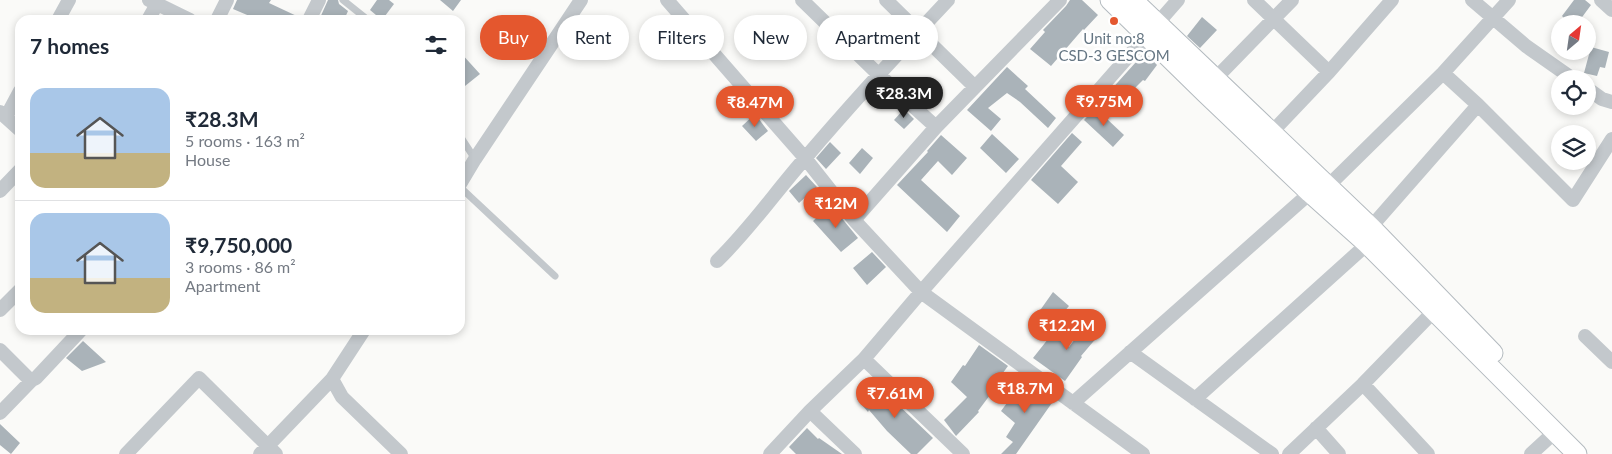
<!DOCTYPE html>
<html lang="en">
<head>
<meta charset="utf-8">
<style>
  :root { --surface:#fff; --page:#f2f2f3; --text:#1f2937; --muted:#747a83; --line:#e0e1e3; --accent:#e4572e }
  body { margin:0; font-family:Lato,sans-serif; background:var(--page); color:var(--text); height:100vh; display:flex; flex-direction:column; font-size:19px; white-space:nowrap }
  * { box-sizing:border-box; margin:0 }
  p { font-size:16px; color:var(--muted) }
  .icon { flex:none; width:28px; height:28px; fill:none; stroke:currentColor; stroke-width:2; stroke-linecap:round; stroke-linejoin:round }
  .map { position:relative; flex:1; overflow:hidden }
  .side { position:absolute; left:15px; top:15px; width:450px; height:320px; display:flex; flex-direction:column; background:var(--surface); border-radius:15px; box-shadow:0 2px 8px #0003 }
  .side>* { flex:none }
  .banner { position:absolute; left:480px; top:15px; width:475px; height:45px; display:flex; gap:10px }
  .needle { width:32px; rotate:29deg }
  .buttons { position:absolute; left:1551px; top:15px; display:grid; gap:10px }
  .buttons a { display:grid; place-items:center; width:45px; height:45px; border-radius:50%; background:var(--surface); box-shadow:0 2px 8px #0003; font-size:25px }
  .price { position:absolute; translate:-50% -42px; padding:0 11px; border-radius:18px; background:var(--accent); color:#fff; font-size:16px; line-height:32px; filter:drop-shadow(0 1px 2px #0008) }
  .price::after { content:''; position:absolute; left:50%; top:30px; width:15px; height:11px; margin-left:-8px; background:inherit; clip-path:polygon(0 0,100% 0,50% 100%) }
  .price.current { background:#222; color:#fff }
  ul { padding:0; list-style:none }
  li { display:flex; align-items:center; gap:15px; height:125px; padding:0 15px }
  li+li { border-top:1px solid var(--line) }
  li span { display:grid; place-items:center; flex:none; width:140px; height:100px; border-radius:15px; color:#555 }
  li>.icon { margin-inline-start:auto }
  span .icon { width:60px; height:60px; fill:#fffc; stroke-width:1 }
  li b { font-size:21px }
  h2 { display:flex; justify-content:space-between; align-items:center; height:60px; padding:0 15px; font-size:21px }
  .tag { padding:0 18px; border-radius:22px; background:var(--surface); box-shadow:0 2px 8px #0003; font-size:18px; line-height:45px }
  .tag.current { background:var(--accent); color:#fff }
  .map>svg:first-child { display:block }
</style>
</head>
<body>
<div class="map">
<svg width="1612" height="454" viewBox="0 0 1612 454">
  <rect width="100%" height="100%" fill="#fafaf8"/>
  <path fill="#aab3b9" d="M237,0H271L269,3L301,18L300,20H259L233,9Z
    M328,0H338L339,4L348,11L344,20H319Z
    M377,0H389L394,4L382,20L370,10Z
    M440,0H461L453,11Z
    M1070,0H1082L1098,15L1084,30L1083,29L1051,66L1030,49L1045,32L1043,30L1066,6Z
    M1574,0H1585L1591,5L1577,24H1570L1562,16Z
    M1202,17L1217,30L1200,48L1187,36Z
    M1591,47L1609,52L1605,68L1600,67L1597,76L1584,73Z
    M460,52L480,74L460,90Z
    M1145,52L1157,65L1145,81L1143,80L1120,103L1109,92Z
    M1007,67L1028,86L1025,89L1056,118L1048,128L1020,102L1007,93L988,108L1001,119L991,131L967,110Z
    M1097,106L1108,118L1107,119L1124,135L1113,147L1084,120Z
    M904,109L914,119L904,129L894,120Z
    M755,114L768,131L756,141L742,126Z
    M1072,133L1082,142L1061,166L1078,182L1058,204L1031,180Z
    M992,134L1019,159L1006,173L980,148Z
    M941,135L967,158L952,175L938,161L921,180L960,216L947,232L897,185L928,152L927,151Z
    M830,142L841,153L826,169L816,158Z
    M862,148L873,158L860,174L849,163Z
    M806,175L817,187L799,203L789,191Z
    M831,205L858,238L841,252L813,221Z
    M872,252L886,267L867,285L853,268Z
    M1053,292L1069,306L1050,328L1036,316Z
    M1090,319L1104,329L1081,356L1082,357L1065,381L1033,358L1052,334L1069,347Z
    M83,341L106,362L82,371L66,358Z
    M979,345L1008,366L991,389L993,391L978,411L979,412L956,436L944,420L967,397L951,382L963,365L965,366Z
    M1025,379L1054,400L1016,454H1001L1013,442L1006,437L1015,423L1001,411Z
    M873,381L933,438L917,454H911L887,431L869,410L868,412L857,399Z
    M0,424L20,443L11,454L0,445Z
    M807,428L818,439L819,438L842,454H796L789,447Z"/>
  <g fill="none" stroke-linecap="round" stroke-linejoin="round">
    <g stroke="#b3babf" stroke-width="21">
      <path id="secondary" d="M1110,0L1205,93L1310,193L1367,244L1577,454
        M1133,0L1371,227L1493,353"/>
    </g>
    <path stroke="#c3c8cc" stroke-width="7" d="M343,0L368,20
      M460,136L475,159
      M460,187L555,276"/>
    <path stroke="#c3c8cc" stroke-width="14" d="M149,0L190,20
      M667,0L805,158L854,220L921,292L1143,454
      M802,0L878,74L936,127
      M886,0L975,87
      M1254,0L1329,72
      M1472,0L1526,46L1573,79
      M1601,0L1612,10
      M58,20L69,0
      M148,20L157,4
      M217,20L227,0
      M309,20L319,0
      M1443,73L1478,105L1573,200L1612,139
      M1215,79L1292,0
      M1588,89L1602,99L1612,102
      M0,112L20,130
      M6,117L20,91
      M1272,132L1329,72L1392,0
      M460,184L475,159L581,0
      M1328,186L1443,73L1509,0
      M0,191L20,170
      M854,220L936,127L1060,0
      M1371,227L1478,105
      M717,261C751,228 776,191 807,156C852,103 900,51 948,0
      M0,310L20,290
      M1585,336L1612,362
      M0,350L28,378L32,380L36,378L81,330
      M1130,352L1272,454
      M864,359L963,454
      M332,379L364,330
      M1363,384L1428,454
      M1195,399L1374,238
      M1073,403L1310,193
      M810,411L855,454
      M0,413L32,380
      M1316,428L1339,454
      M126,454L199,378L276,454
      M260,454L332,379L342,397L401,454
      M770,454L810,411L864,359L921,292L1178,0
      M1289,454L1363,384L1433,312
      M1531,454L1555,432"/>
    <use href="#secondary" stroke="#fff" stroke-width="19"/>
  </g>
  <circle fill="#e4572e" stroke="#fff" stroke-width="2" cx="1114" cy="21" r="5"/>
  <g text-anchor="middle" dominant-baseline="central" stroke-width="5" stroke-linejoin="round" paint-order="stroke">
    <g font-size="15" fill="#657683" stroke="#fff">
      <text x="1114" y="38">Unit no:8<tspan x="1114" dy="17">CSD-3 GESCOM</tspan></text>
    </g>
  </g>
</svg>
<div class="buttons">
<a><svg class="needle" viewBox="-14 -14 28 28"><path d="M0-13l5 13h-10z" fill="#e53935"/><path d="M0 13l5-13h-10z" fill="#747a83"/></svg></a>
<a><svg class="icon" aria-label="locate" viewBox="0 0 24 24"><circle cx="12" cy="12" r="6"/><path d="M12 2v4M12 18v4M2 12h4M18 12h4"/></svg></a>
<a><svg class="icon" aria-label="layers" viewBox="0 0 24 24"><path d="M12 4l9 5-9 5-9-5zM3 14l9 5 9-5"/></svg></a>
</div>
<b class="price current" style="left:904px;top:119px">₹28.3M</b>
<b class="price" style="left:1104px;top:127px">₹9.75M</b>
<b class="price" style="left:755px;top:128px">₹8.47M</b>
<b class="price" style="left:836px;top:229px">₹12M</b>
<b class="price" style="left:1067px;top:351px">₹12.2M</b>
<b class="price" style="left:1025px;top:414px">₹18.7M</b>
<b class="price" style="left:895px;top:419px">₹7.61M</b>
<div class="banner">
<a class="tag current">Buy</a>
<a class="tag">Rent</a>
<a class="tag">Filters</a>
<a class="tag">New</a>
<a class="tag">Apartment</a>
</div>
<section class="side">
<h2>7 homes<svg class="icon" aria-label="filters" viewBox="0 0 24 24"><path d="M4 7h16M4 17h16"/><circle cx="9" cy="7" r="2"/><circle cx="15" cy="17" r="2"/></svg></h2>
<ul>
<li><span style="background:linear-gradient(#a9c7e8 65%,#c2b280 0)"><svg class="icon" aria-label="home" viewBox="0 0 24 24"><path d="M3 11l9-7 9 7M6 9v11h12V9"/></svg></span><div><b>₹28.3M</b><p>5 rooms · 163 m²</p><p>House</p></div></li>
<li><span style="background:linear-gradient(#a9c7e8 65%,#c2b280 0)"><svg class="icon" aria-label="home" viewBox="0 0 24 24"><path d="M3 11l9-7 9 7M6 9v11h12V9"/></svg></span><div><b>₹9,750,000</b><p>3 rooms · 86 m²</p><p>Apartment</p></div></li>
</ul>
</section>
</div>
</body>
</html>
